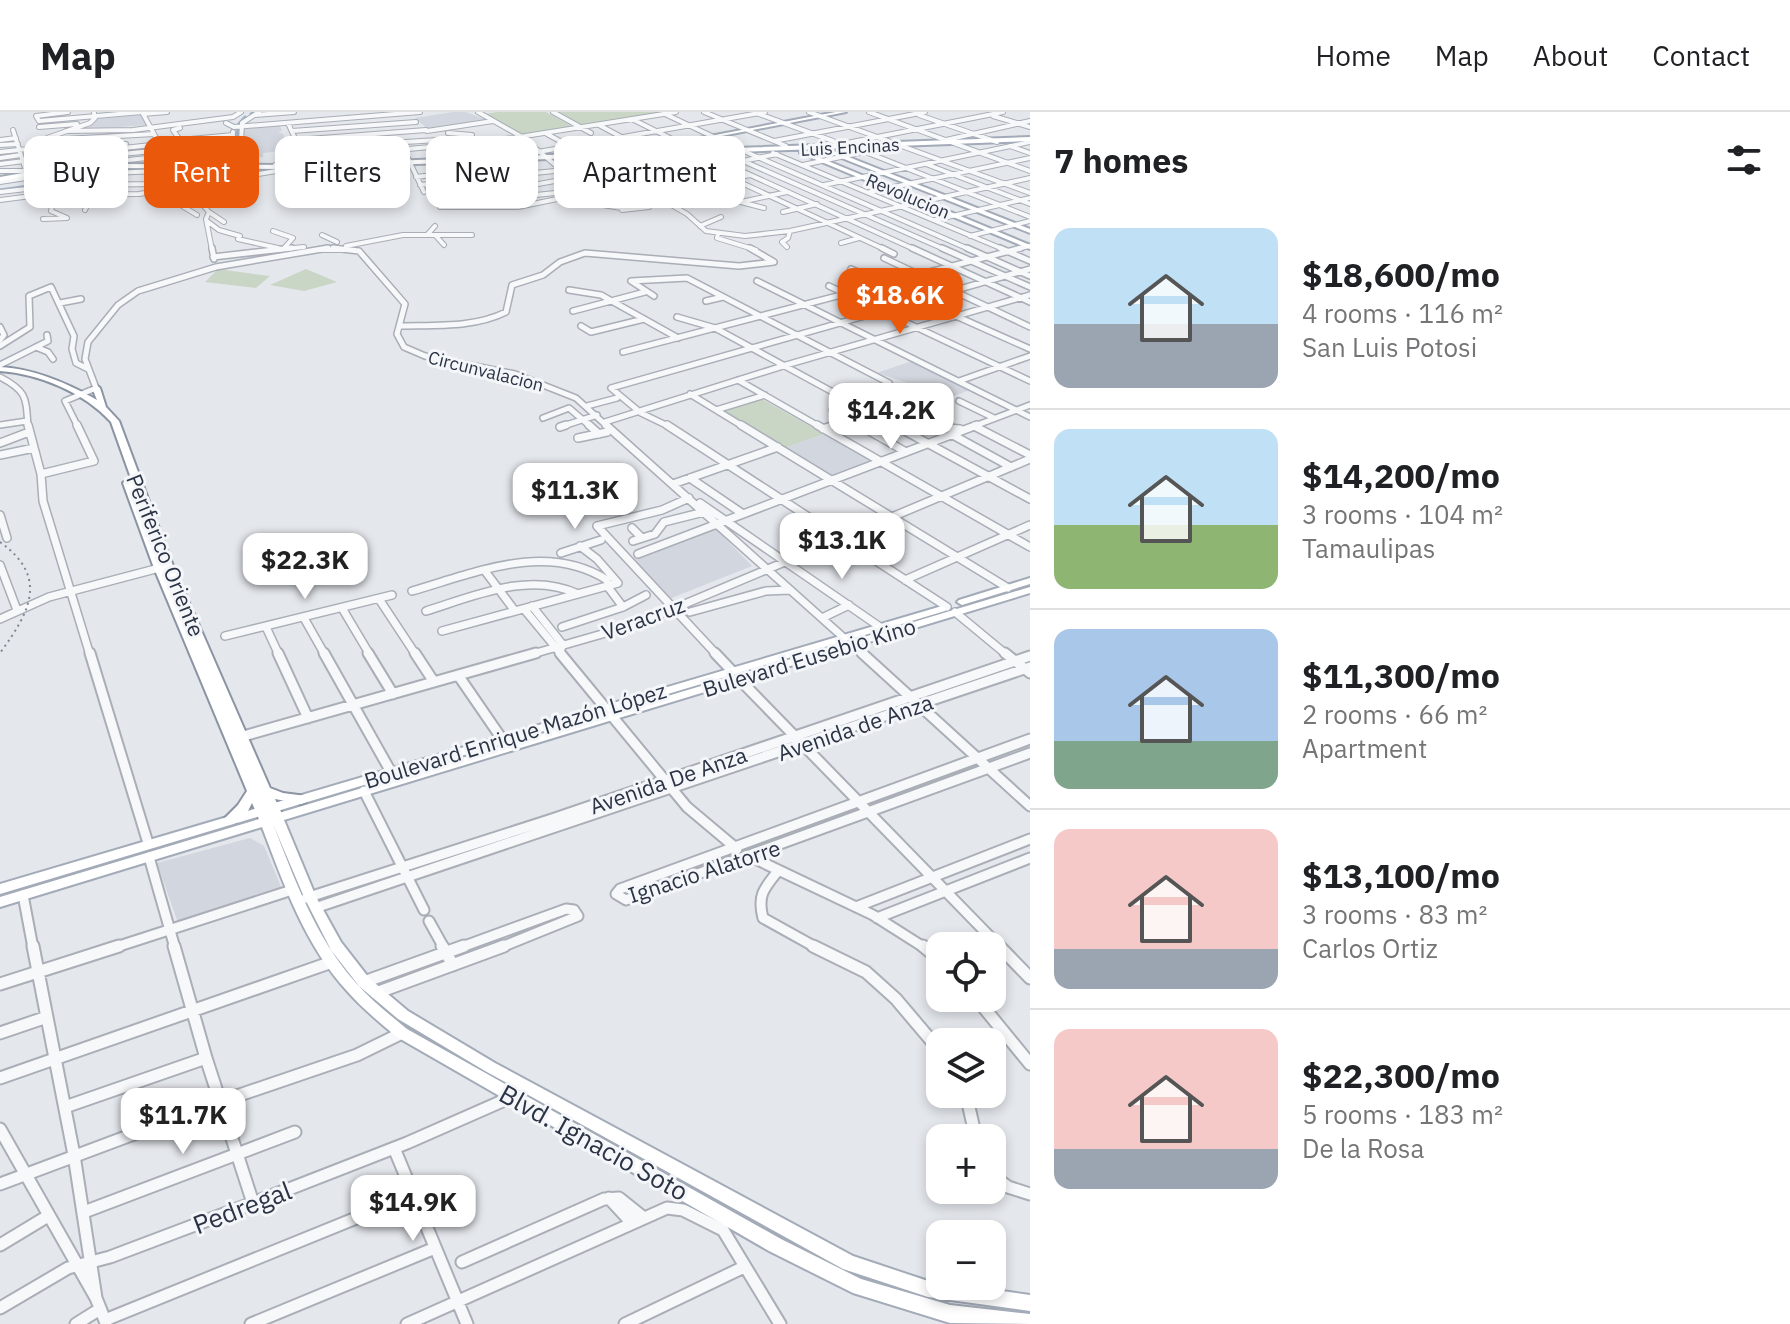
<!DOCTYPE html>
<html lang="en">
<head>
<meta charset="utf-8">
<style>
  :root { --surface:#fff; --page:#f2f2f2; --text:#202124; --muted:#757577; --line:#e0e0e0; --accent:#ea580c }
  body { margin:0; font-family:"IBM Plex Sans",sans-serif; background:var(--page); color:var(--text); height:100vh; display:flex; flex-direction:column; font-size:30px; white-space:nowrap }
  * { box-sizing:border-box; margin:0 }
  p { font-size:26px; color:var(--muted) }
  .icon { flex:none; width:44px; height:44px; fill:none; stroke:currentColor; stroke-width:2; stroke-linecap:round; stroke-linejoin:round }
  .map { position:relative; flex:1; overflow:hidden }
  .details { display:flex; flex-direction:column; background:var(--surface); width:760px }
  .details>* { flex:none }
  .guide { position:absolute; left:24px; top:24px; width:760px; height:72px; display:flex; gap:16px }
  .buttons { position:absolute; left:926px; top:820px; display:grid; gap:16px }
  .buttons a { display:grid; place-items:center; width:80px; height:80px; border-radius:16px; background:var(--surface); box-shadow:0 4px 12px #0003; font-size:40px }
  .price { position:absolute; translate:-50% -68px; padding:0 18px; border-radius:16px; background:#fff; color:#222; font-size:26px; line-height:52px; filter:drop-shadow(0 2px 4px #0008) }
  .price::after { content:''; position:absolute; left:50%; top:48px; width:24px; height:18px; margin-left:-12px; background:inherit; clip-path:polygon(0 0,100% 0,50% 100%) }
  .price.selected { background:var(--accent); color:#fff }
  ul { padding:0; list-style:none }
  li { display:flex; align-items:center; gap:24px; height:200px; padding:0 24px }
  li+li { border-top:2px solid var(--line) }
  li span { display:grid; place-items:center; flex:none; width:224px; height:160px; border-radius:16px; color:#555 }
  li>.icon { margin-inline-start:auto }
  span .icon { width:96px; height:96px; fill:#fffc; stroke-width:1 }
  li b { font-size:34px }
  h2 { display:flex; justify-content:space-between; align-items:center; height:96px; padding:0 24px; font-size:34px }
  .pill { padding:0 28px; border-radius:16px; background:var(--surface); box-shadow:0 4px 12px #0003; font-size:28px; line-height:72px }
  .pill.selected { background:var(--accent); color:#fff }
  header { display:flex; align-items:center; gap:48px; box-sizing:border-box; height:112px; padding:0 40px; background:var(--surface); border-bottom:2px solid var(--line) }
  header strong { font-size:38px }
  nav { display:flex; gap:44px; margin-inline-start:auto; font-size:28px }
  main { display:flex; flex:1; min-height:0 }
  .map>svg:first-child { display:block }
</style>
</head>
<body>
<header>
<strong>Map</strong>
<nav><a>Home</a><a>Map</a><a>About</a><a>Contact</a></nav>
</header>
<main>
<div class="map">
<svg width="1030" height="1212" viewBox="0 0 1030 1212">
  <rect width="100%" height="100%" fill="#e4e7ec"/>
  <path fill="#d2d6de" d="M453,0H466L490,9L429,18L415,6Z
    M141,3L147,13L75,18L99,7Z
    M279,12L282,19L278,20L283,22L288,38L263,41V45L243,46L246,38L243,35L244,15Z
    M231,27L229,48L224,49H181L172,33Z
    M912,249L970,278L951,285L877,261Z
    M824,322L873,349L832,365L784,336Z
    M715,416L752,454L669,487L633,447Z
    M250,726L264,734L282,777L178,811L157,751Z"/>
  <path fill="#c9d6c5" d="M497,0H546L575,16L523,24L484,2Z
    M558,0H662L581,13Z
    M218,157L269,164H270L256,176L205,170Z
    M306,157L337,170L304,179L270,173Z
    M762,287L824,322L784,336L722,299Z"/>
  <g fill="none" stroke-linecap="round" stroke-linejoin="round">
    <path stroke="#9fb4cc" stroke-width="3" d="M251,2L254,0
      M236,44L238,13L245,5
      M183,67L194,61
      M0,78L51,71H112"/>
    <g stroke="#a9aeb7" stroke-width="6">
      <path id="minor-far4" d="M68,0L36,4L39,9L142,0
        M142,0L170,51
        M478,0L522,25L603,93L627,97
        M553,0L591,21
        M704,0L786,34
        M809,0L1030,81
        M869,0L1030,59
        M143,2L167,0
        M665,2L737,36
        M759,2L833,29L836,31L833,35
        M255,3L294,0
        M919,3L997,30
        M993,4L1030,15
        M632,7L692,37
        M226,11L234,15L420,0
        M288,11L298,33L307,36L438,28
        M599,13L741,90L764,96
        M39,15L77,12
        M180,16L173,18L180,28L233,23
        M13,18L26,59
        M66,19L133,18L233,5L241,0
        M292,19L416,10
        M427,19L493,9
        M448,21L472,23
        M547,22L582,41
        M0,28L16,26
        M47,28L154,22
        M296,28L426,18
        M946,28L1030,9
        M774,29L925,0
        M842,32L1003,0
        M0,33L18,32
        M1010,34L1030,41
        M48,35L126,32
        M124,36L160,32
        M404,38L424,80
        M863,39L1030,105
        M0,40L28,37
        M746,40L971,138
        M702,41L916,138
        M725,41L946,138
        M773,41L1005,138
        M51,42L123,40
        M122,42L163,38
        M627,43L707,85
        M454,44L538,40L765,0
        M587,44L687,102L706,119L745,124L790,119L1030,66
        M0,46L21,43
        M688,46L886,138
        M503,47L519,64
        M54,49L119,48
        M119,49L166,44
        M459,49L490,84
        M0,52L24,49
        M926,52L1030,92
        M275,53L284,48L487,30L676,0
        M803,53L864,40
        M225,56L231,45L233,20
        M57,57L47,26L90,11L95,6L94,1
        M631,57L692,93
        M0,59H31
        M416,65L467,59
        M198,68L195,84L209,100L206,107L212,138
        M0,70L39,64L231,56L240,49L242,11L259,0
        M420,73L564,58
        M824,73L1030,30
        M0,80L61,73L163,72L198,64
        M159,80L197,103
        M870,80L1030,46
        M536,83L574,79
        M0,88L39,83L139,82L300,55
        M450,88L704,42
        M620,90L750,63
        M741,90L787,80
        M440,95H518L777,42
        M85,98L91,84
        M622,98L649,95
        M209,100L224,110
        M783,100L817,92
        M43,107L67,106L51,99L53,89H73
        M935,108L1030,86
        M207,109L219,118L240,124L238,127L278,136
        M700,114L721,105
        M273,119L293,126L285,135
        M718,122L717,126L756,138
        M322,123L337,130
        M427,123H472
        M436,124L444,133
        M970,124L1030,109
        M841,131L859,126
        M346,134L403,123H427L435,114
        M787,135L782,130L788,126L790,119
        M274,138L304,135
        M316,138H352
        M1013,138L1030,134"/>
    </g>
    <g stroke="#a9aeb7" stroke-width="8">
      <path id="minor-far3" d="M212,136L214,147
        M333,136L359,139L405,192L397,222L404,235L425,244L515,262L576,286L608,315
        M882,136L894,142
        M912,136L1030,190
        M942,136L1030,175
        M967,136L1030,164
        M1000,136L1030,149
        M213,145L292,136
        M884,146L1030,215
        M851,157L1030,237
        M757,169L1030,305
        M829,174L1030,269
        M569,178L601,183L678,226
        M654,184L631,169L687,166L889,271
        M706,189L723,185
        M60,191L81,187
        M573,199L645,180
        M677,205L715,216L897,315
        M400,214C435,213 474,216 506,200L512,173L543,163L560,150L585,141L739,154L774,150L750,136
        M581,214L591,220L644,207
        M0,215L4,223L0,228
        M0,234L30,215L29,184L51,175L74,224L72,237L76,251L88,257
        M36,235L48,240L53,247
        M623,240L1021,136
        M0,253L48,229L47,223
        M0,265C27,279 26,285 28,315
        M738,268L820,315
        M959,269L1030,244
        M690,282L744,315
        M959,289L994,306
        M587,294L617,286
        M716,298L765,283
        M832,298L862,315
        M543,306L569,296L591,315
        M605,310L786,253L1030,183
        M898,312L936,315
        M0,313L27,309
        M78,315L65,289L96,276L85,247L88,230L118,193L138,179L216,155L328,136
        M560,315L597,303
        M670,315L641,301L611,276L1030,157
        M829,315L861,304
        M972,315L1030,293"/>
    </g>
    <g stroke="#a9aeb7" stroke-width="10">
      <path id="minor-far2" d="M28,313L41,362L43,389L90,543
        M589,313L599,322
        M606,313L844,526
        M667,313L947,495
        M741,313L1008,476
        M817,313L1030,435
        M859,313L906,340
        M894,313L1030,387
        M911,313L960,317
        M974,314L1030,343
        M560,315L566,313
        M823,317L834,313
        M951,322L1011,355
        M578,326L607,320
        M0,331L29,320
        M0,343L34,336
        M41,362L94,349L77,313
        M690,366L743,402
        M673,372L778,335
        M689,386L662,398L597,414L717,543
        M700,391L880,515
        M0,403L7,426
        M632,416L642,426
        M633,429L655,422L664,410L708,399
        M561,441L601,428
        M638,442L977,313
        M0,453L17,498
        M485,459L515,499
        M905,468L1030,413
        M412,479C475,461 546,429 607,468L608,475L623,495
        M379,487L416,543
        M532,494L563,533L561,537
        M342,496L370,543
        M524,497L562,543
        M426,499C474,484 529,459 578,482
        M690,500L766,479L790,478
        M955,500L1007,543
        M304,506L325,543
        M822,506L849,493
        M0,507L49,485L163,455
        M266,515L279,543
        M562,515L623,495L646,483
        M442,519L618,471L597,447L580,434
        M225,524L392,483
        M852,532L864,543
        M529,543L637,512L1030,347"/>
    </g>
    <g stroke="#a9aeb7" stroke-width="13">
      <path id="minor-far1" d="M90,541L148,731
        M278,541L308,606
        M324,541L391,660
        M368,541L393,582
        M415,541L434,570
        M560,541L687,695L737,737
        M715,541L732,559
        M862,541L1030,694
        M1005,541L1030,561
        M458,563L502,627
        M739,567L1001,836
        M240,625L536,541
        M1030,627L620,777L616,782L626,788L1030,641
        M364,679L424,798
        M749,744L873,803L925,836
        M149,745L175,836
        M778,759C764,776 757,784 763,806L817,836
        M23,783L33,836
        M306,786L552,707L1030,544
        M856,795L1030,727
        M315,796L1030,555
        M877,806L1030,746
        M429,809L444,836
        M113,836L292,778
        M459,836L566,797L574,798L578,804L499,836"/>
    </g>
    <g stroke="#a9aeb7" stroke-width="15">
      <path id="minor" d="M33,834L74,1043L96,1186
        M174,834L206,946L253,1091
        M442,834L453,853
        M813,834L866,860L896,887L940,939
        M923,834L940,848
        M999,834L1030,866
        M364,870L464,834
        M0,872L119,834
        M376,881L504,834
        M976,886L1030,952
        M0,921L47,905
        M0,966L329,851
        M966,982L976,1026
        M65,995L206,946
        M0,1017L96,1186L106,1211
        M394,1036L467,1212
        M992,1063L1008,1075L1030,1082
        M0,1072L222,989L357,943L402,921
        M609,1086L632,1111
        M84,1100L295,1020
        M723,1118L780,1212
        M0,1133L48,1104
        M462,1150L604,1087L619,1086L644,1106
        M0,1196L68,1156L110,1145L253,1091L407,1031L516,983
        M105,1208L413,1083
        M76,1212L100,1197
        M251,1212L435,1136
        M407,1212L667,1096L683,1098L723,1118
        M625,1212L744,1155"/>
    </g>
    <g stroke="#a3abb8" stroke-width="4">
      <path id="major" d="M836,0H846L644,39L641,37Z
        M1030,25V29L283,57L117,56L57,59L0,69V65L57,55L117,52L283,53Z
        M826,36L1030,117V121L824,39Z
        M800,39H804L1030,133V137L800,41Z
        M1030,466V472L962,493L957,490L959,488Z
        M1030,475V481L284,708L316,785L341,830L369,866L408,899L495,951L853,1144L928,1169L940,1170V1174H968L1030,1183V1199L928,1185L843,1157L485,959L398,907L359,874L331,838L304,785L273,712C295,768 315,825 356,871C371,888 389,902 407,917L781,1127L861,1167L950,1193L1030,1202V1212L950,1211L853,1181L769,1139L397,925C380,911 362,896 347,879C305,833 284,773 262,715L0,795V785Z
        M942,494L947,497L945,499L0,782V772Z"/>
    </g>
    <g stroke="#8b94a3" stroke-width="4">
      <path id="highway" d="M0,255C35,257 67,271 97,288L92,276L96,273L100,276L106,295L119,309L173,454L270,676L283,681L306,684L307,687L306,690L301,692L275,687L284,706L282,709H272L266,714L261,712L252,691L248,699L236,710H226L224,707L238,693L247,679L154,456L123,371L125,369L128,368L133,371L142,397L111,310C84,280 39,262 0,259Z"/>
    </g>
    <use href="#minor-far4" stroke="#f7f8fa" stroke-width="4"/>
    <use href="#minor-far3" stroke="#f7f8fa" stroke-width="5"/>
    <use href="#minor-far2" stroke="#f7f8fa" stroke-width="7"/>
    <use href="#minor-far1" stroke="#f7f8fa" stroke-width="9"/>
    <use href="#minor" stroke="#f7f8fa" stroke-width="11"/>
    <use href="#major" fill="#fff" fill-rule="evenodd"/>
    <use href="#highway" fill="#fff" fill-rule="evenodd"/>
    <path stroke="#7d8696" stroke-width="2" stroke-dasharray="2 4" stroke-linecap="butt" d="M0,430C49,465 30,500 0,541"/>
  </g>
  <g text-anchor="middle" dominant-baseline="central" stroke-width="6" stroke-linejoin="round" paint-order="stroke">
    <g font-size="18" fill="#2b3445" stroke="#f4f6f9">
      <text transform="translate(850 35) rotate(-3)">Luis Encinas</text>
      <text transform="translate(908 84) rotate(23)">Revolucion</text>
      <text transform="translate(486 259) rotate(14)">Circunvalacion</text>
    </g>
    <g font-size="22" fill="#2b3445" stroke="#f4f6f9">
      <text transform="translate(166 443) rotate(68)">Periferico Oriente</text>
      <text transform="translate(643 506) rotate(-20)">Veracruz</text>
      <text transform="translate(809 545) rotate(-17)">Bulevard Eusebio Kino</text>
      <text transform="translate(855 615) rotate(-19)">Avenida de Anza</text>
      <text transform="translate(515 623) rotate(-17)">Boulevard Enrique Mazón López</text>
      <text transform="translate(668 668) rotate(-19)">Avenida De Anza</text>
      <text transform="translate(704 759) rotate(-18)">Ignacio Alatorre</text>
    </g>
    <g font-size="26" fill="#2b3445" stroke="#f4f6f9">
      <text transform="translate(594 1030) rotate(29)">Blvd. Ignacio Soto</text>
      <text transform="translate(242 1095) rotate(-21)">Pedregal</text>
    </g>
  </g>
</svg>
<div class="buttons">
<a><svg class="icon" aria-label="locate" viewBox="0 0 24 24"><circle cx="12" cy="12" r="6"/><path d="M12 2v4M12 18v4M2 12h4M18 12h4"/></svg></a>
<a><svg class="icon" aria-label="layers" viewBox="0 0 24 24"><path d="M12 4l9 5-9 5-9-5zM3 14l9 5 9-5"/></svg></a>
<a>+</a>
<a>−</a>
</div>
<b class="price selected" style="left:900px;top:224px">$18.6K</b>
<b class="price" style="left:891px;top:339px">$14.2K</b>
<b class="price" style="left:575px;top:419px">$11.3K</b>
<b class="price" style="left:842px;top:469px">$13.1K</b>
<b class="price" style="left:305px;top:489px">$22.3K</b>
<b class="price" style="left:183px;top:1044px">$11.7K</b>
<b class="price" style="left:413px;top:1131px">$14.9K</b>
<div class="guide">
<a class="pill">Buy</a>
<a class="pill selected">Rent</a>
<a class="pill">Filters</a>
<a class="pill">New</a>
<a class="pill">Apartment</a>
</div>
</div>
<section class="details">
<h2>7 homes<svg class="icon" aria-label="filters" viewBox="0 0 24 24"><path d="M4 7h16M4 17h16"/><circle cx="9" cy="7" r="2"/><circle cx="15" cy="17" r="2"/></svg></h2>
<ul>
<li><span style="background:linear-gradient(#bfe0f5 60%,#9aa5b1 0)"><svg class="icon" aria-label="home" viewBox="0 0 24 24"><path d="M3 11l9-7 9 7M6 9v11h12V9"/></svg></span><div><b>$18,600/mo</b><p>4 rooms · 116 m²</p><p>San Luis Potosi</p></div></li>
<li><span style="background:linear-gradient(#bfe0f5 60%,#8fb573 0)"><svg class="icon" aria-label="home" viewBox="0 0 24 24"><path d="M3 11l9-7 9 7M6 9v11h12V9"/></svg></span><div><b>$14,200/mo</b><p>3 rooms · 104 m²</p><p>Tamaulipas</p></div></li>
<li><span style="background:linear-gradient(#a9c7e8 70%,#7fa58c 0)"><svg class="icon" aria-label="home" viewBox="0 0 24 24"><path d="M3 11l9-7 9 7M6 9v11h12V9"/></svg></span><div><b>$11,300/mo</b><p>2 rooms · 66 m²</p><p>Apartment</p></div></li>
<li><span style="background:linear-gradient(#f6c9c9 75%,#9aa5b1 0)"><svg class="icon" aria-label="home" viewBox="0 0 24 24"><path d="M3 11l9-7 9 7M6 9v11h12V9"/></svg></span><div><b>$13,100/mo</b><p>3 rooms · 83 m²</p><p>Carlos Ortiz</p></div></li>
<li><span style="background:linear-gradient(#f6c9c9 75%,#9aa5b1 0)"><svg class="icon" aria-label="home" viewBox="0 0 24 24"><path d="M3 11l9-7 9 7M6 9v11h12V9"/></svg></span><div><b>$22,300/mo</b><p>5 rooms · 183 m²</p><p>De la Rosa</p></div></li>
</ul>
</section>
</main>
</body>
</html>
